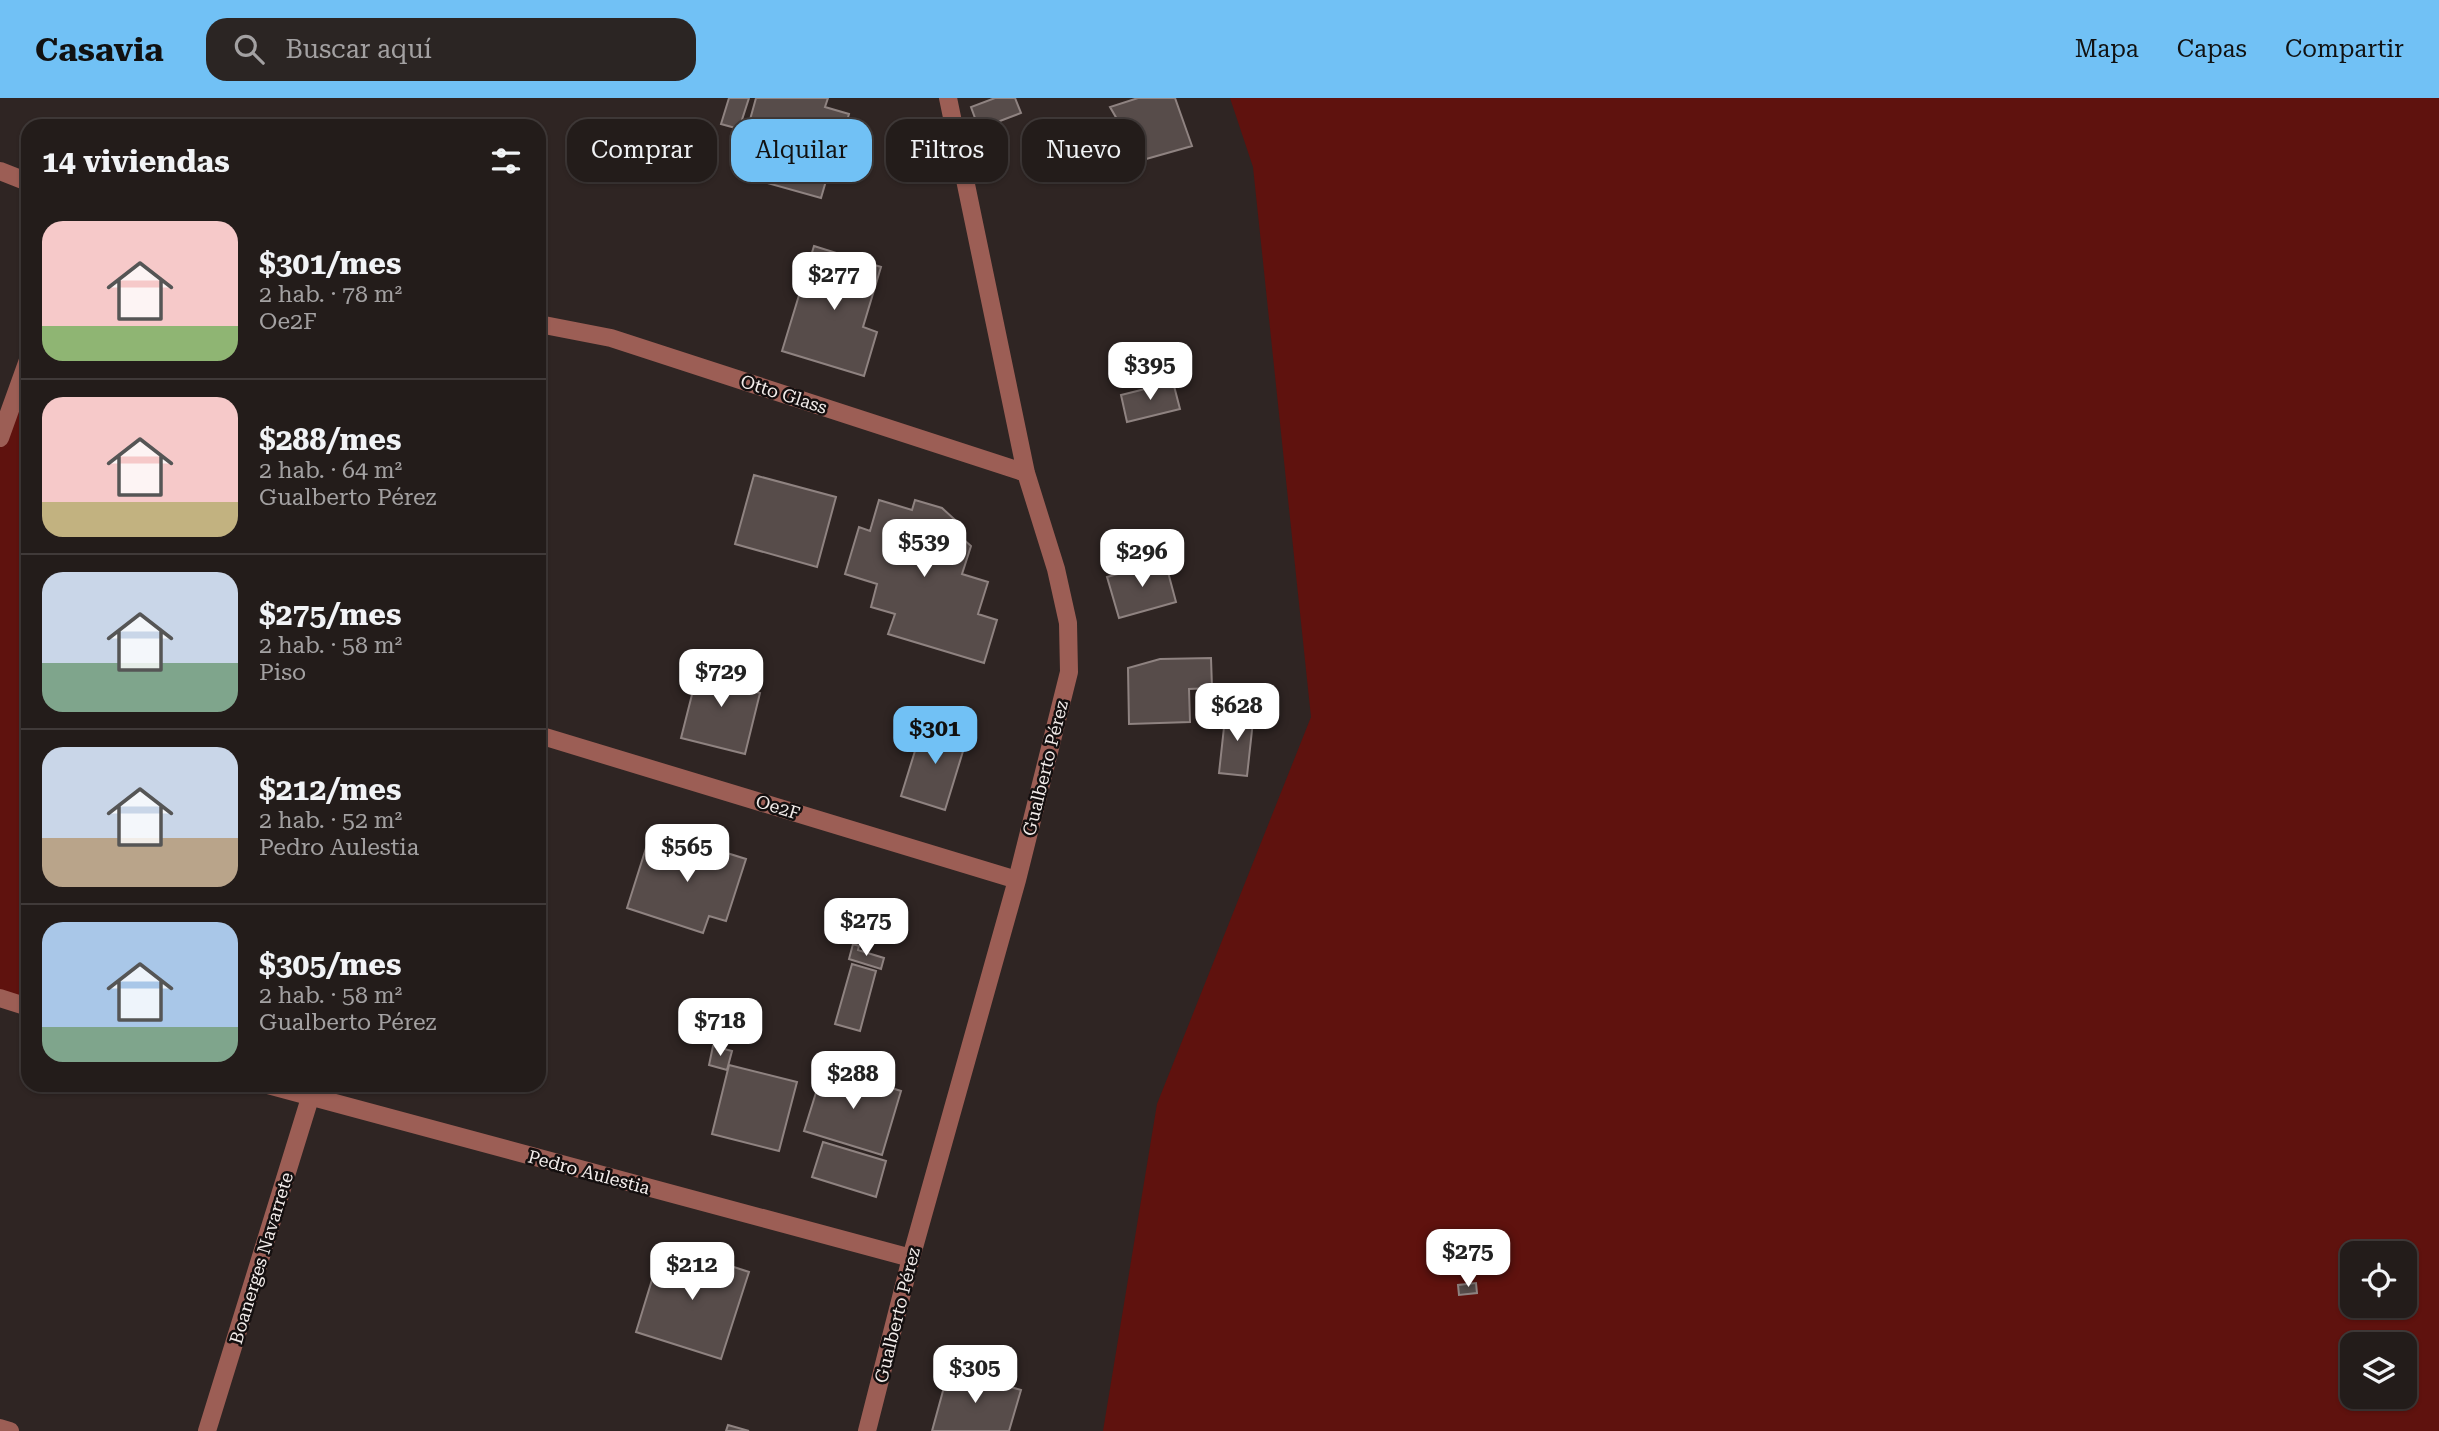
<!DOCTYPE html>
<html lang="es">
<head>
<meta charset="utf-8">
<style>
  :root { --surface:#231c1a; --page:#2b2523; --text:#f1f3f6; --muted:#a3a1a2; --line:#403a39; --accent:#71c1f5 }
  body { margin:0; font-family:"Roboto Serif",serif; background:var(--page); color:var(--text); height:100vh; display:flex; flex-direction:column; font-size:26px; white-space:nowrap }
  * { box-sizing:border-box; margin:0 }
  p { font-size:23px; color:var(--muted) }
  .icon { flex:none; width:38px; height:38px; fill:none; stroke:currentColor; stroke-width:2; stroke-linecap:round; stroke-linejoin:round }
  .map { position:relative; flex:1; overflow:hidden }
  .side { position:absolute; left:21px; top:21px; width:525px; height:973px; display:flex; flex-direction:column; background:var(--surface); border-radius:21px; box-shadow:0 2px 5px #0004,0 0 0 2px var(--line) }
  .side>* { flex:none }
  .top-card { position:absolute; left:567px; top:21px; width:665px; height:63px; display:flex; gap:14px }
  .buttons { position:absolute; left:2340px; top:1143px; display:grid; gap:14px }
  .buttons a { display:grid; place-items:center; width:77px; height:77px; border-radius:14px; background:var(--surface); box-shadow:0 2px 5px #0004,0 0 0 2px var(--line); font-size:35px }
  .price { position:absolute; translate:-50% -60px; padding:0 16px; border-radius:14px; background:#fff; color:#222; font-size:23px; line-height:46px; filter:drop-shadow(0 2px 4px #0008) }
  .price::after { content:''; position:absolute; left:50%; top:42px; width:21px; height:16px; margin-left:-10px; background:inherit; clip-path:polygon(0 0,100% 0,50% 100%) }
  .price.current { background:var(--accent); color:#111 }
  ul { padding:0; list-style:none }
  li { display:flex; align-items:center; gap:21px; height:175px; padding:0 21px }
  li+li { border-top:2px solid var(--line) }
  li span { display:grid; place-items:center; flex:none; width:196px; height:140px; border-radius:21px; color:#555 }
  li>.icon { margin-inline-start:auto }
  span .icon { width:84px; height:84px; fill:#fffc; stroke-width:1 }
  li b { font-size:30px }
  h2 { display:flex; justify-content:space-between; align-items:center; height:84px; padding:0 21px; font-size:30px }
  .tag { padding:0 24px; border-radius:21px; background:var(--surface); box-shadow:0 2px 5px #0004,0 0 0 2px var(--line); font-size:24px; line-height:63px }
  .tag.current { background:var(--accent); color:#111 }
  header { display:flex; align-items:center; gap:42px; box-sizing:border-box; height:98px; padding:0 35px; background:var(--accent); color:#111 }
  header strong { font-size:33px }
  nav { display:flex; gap:38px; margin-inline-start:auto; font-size:24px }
  .search { width:490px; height:63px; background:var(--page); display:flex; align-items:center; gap:18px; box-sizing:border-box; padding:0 24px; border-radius:21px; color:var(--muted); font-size:26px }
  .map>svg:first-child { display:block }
</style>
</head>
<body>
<header>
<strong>Casavia</strong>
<div class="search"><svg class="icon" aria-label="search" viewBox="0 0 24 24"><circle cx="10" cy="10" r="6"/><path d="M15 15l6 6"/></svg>Buscar aquí</div>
<nav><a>Mapa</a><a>Capas</a><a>Compartir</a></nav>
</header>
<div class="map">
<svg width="2439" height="1333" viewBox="0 0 2439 1333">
  <rect width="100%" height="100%" fill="#2f2523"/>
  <path fill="#5f120e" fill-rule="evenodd" d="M1230,0H2439V1333H1103L1157,1006L1311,619L1253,69ZM2352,1155H2404V1208H2352ZM2352,1246H2404V1298H2352Z
    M28,262V909L0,900V340Z"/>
  <path fill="#574c4a" stroke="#8f8381" stroke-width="2" d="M729,0H749L739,31L721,26Z
    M756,0H828L825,9L849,16L844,33L853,35L841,79L828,76L821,100L735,76Z
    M995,0H1015L1021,15L979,31L971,9Z
    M1138,0H1175L1192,48L1132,65L1121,28L1110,9Z
    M1121,28L1132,65L1071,81L1066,57L1108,47L1105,32Z
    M814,148L881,169L863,229L877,234L864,278L782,253Z
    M1173,284L1180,311L1127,324L1121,297Z
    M754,377L836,399L817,469L735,446Z
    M879,402L912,412L915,402L942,410L964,430L962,440L971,448L962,476L988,484L978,516L997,522L984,565L888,536L895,516L871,509L877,486L845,476L859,429L870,433Z
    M1165,463L1176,504L1119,520L1107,479Z
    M1211,560L1212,590L1189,591L1190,624L1129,626L1128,570L1160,561Z
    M701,561L745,573L740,590L760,595L745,656L681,640Z
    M1226,611L1254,614L1247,678L1219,675Z
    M924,624L968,637L945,712L901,698Z
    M679,740L746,761L726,823L709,818L703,835L627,810L647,747L674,755Z
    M853,846L859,848L858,852L884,860L881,871L849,861Z
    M852,866L876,873L860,933L835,926Z
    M713,948L732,953L727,972L709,967Z
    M729,967L797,984L779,1053L712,1036Z
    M824,969L901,993L882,1057L804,1033Z
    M823,1044L886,1063L876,1099L812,1079Z
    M663,1146L749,1174L721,1261L636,1234Z
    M1476,1185L1477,1195L1459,1197L1458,1187Z
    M949,1271L1021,1292L1009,1333H932Z
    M728,1327L749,1333H726Z"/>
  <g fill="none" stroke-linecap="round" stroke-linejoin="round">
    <path stroke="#9c5e55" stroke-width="18" d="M0,73L28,84
      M539,226L611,240L1026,375
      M0,340L28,262
      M539,637L1017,782
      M0,900L28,909
      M268,987L911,1160
      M0,1330L10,1333
      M207,1333L314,987
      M867,1333L911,1160L1017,782L1069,574L1068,525L1056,471L1026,375L948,0"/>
  </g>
  <g text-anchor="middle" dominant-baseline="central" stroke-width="5" stroke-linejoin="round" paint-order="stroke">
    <g font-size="18" fill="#f2ecea" stroke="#140f0f">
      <text transform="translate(784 296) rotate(18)">Otto Glass</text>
      <text transform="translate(1045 670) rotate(-76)">Gualberto Pérez</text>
      <text transform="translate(778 709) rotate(17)">Oe2F</text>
      <text transform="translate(589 1074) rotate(15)">Pedro Aulestia</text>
      <text transform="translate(261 1160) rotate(-73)">Boanerges Navarrete</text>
      <text transform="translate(897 1217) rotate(-76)">Gualberto Pérez</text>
    </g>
  </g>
</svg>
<div class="buttons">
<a><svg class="icon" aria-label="locate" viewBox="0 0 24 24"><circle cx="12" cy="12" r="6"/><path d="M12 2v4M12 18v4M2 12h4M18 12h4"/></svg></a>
<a><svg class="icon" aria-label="layers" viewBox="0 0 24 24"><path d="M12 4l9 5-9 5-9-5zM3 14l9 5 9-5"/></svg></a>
</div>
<b class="price" style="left:834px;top:214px">$277</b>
<b class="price" style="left:1150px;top:304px">$395</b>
<b class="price" style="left:924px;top:481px">$539</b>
<b class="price" style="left:1142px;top:491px">$296</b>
<b class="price" style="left:721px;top:611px">$729</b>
<b class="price" style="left:1237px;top:645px">$628</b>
<b class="price current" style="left:935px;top:668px">$301</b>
<b class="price" style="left:687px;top:786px">$565</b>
<b class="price" style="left:866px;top:860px">$275</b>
<b class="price" style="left:720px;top:960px">$718</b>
<b class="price" style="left:853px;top:1013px">$288</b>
<b class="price" style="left:1468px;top:1191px">$275</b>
<b class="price" style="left:692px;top:1204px">$212</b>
<b class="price" style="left:975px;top:1307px">$305</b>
<div class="top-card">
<a class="tag">Comprar</a>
<a class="tag current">Alquilar</a>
<a class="tag">Filtros</a>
<a class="tag">Nuevo</a>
</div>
<section class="side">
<h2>14 viviendas<svg class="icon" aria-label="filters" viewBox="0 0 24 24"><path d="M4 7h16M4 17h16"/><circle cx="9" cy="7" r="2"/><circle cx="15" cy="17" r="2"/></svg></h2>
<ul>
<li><span style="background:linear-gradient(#f6c9c9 75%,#8fb573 0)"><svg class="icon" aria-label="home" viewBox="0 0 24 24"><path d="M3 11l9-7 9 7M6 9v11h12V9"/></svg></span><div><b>$301/mes</b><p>2 hab. · 78 m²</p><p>Oe2F</p></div></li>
<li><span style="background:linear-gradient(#f6c9c9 75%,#c2b280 0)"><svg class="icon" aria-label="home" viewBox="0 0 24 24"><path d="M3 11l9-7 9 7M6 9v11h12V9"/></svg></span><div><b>$288/mes</b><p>2 hab. · 64 m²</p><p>Gualberto Pérez</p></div></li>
<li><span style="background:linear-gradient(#c9d6e8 65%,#7fa58c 0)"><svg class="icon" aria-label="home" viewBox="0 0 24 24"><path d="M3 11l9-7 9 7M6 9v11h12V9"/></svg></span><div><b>$275/mes</b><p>2 hab. · 58 m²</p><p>Piso</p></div></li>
<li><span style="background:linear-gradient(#c9d6e8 65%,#b9a48a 0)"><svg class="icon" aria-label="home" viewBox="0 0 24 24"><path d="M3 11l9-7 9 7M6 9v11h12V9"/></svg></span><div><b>$212/mes</b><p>2 hab. · 52 m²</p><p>Pedro Aulestia</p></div></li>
<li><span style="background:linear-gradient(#a9c7e8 75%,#7fa58c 0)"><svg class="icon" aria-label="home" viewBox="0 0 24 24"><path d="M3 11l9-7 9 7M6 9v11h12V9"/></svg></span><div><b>$305/mes</b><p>2 hab. · 58 m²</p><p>Gualberto Pérez</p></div></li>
</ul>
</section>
</div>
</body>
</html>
